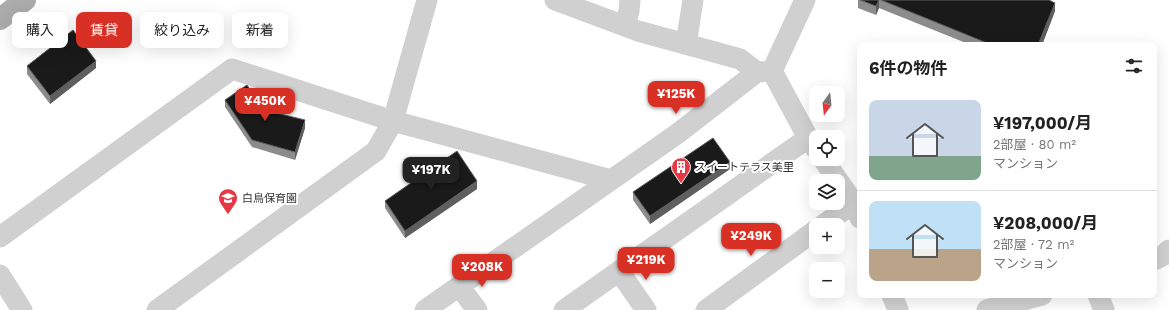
<!DOCTYPE html>
<html lang="ja">
<head>
<meta charset="utf-8">
<style>
  :root { --surface:#fff; --page:#f2f2f2; --text:#222; --muted:#767676; --line:#e0e0e0; --accent:#d93025 }
  body { margin:0; font-family:"Work Sans","Noto Sans JP",sans-serif; background:var(--page); color:var(--text); height:100vh; display:flex; flex-direction:column; font-size:15px; white-space:nowrap }
  * { box-sizing:border-box; margin:0 }
  p { font-size:13px; color:var(--muted) }
  .icon { flex:none; width:22px; height:22px; fill:none; stroke:currentColor; stroke-width:2; stroke-linecap:round; stroke-linejoin:round }
  .map { position:relative; flex:1; overflow:hidden }
  .side { position:absolute; left:857px; top:42px; width:300px; height:256px; display:flex; flex-direction:column; background:var(--surface); border-radius:8px; box-shadow:0 4px 16px #0002 }
  .side>* { flex:none }
  .guide { position:absolute; left:12px; top:12px; width:380px; height:36px; display:flex; gap:8px }
  .needle { width:26px; rotate:195deg }
  .controls { position:absolute; left:809px; top:86px; display:grid; gap:8px }
  .controls a { display:grid; place-items:center; width:36px; height:36px; border-radius:8px; background:var(--surface); box-shadow:0 4px 16px #0002; font-size:20px }
  .price { position:absolute; translate:-50% -34px; padding:0 9px; border-radius:8px; background:var(--accent); color:#fff; font-size:13px; line-height:26px; filter:drop-shadow(0 1px 2px #0008) }
  .price::after { content:''; position:absolute; left:50%; top:24px; width:12px; height:9px; margin-left:-6px; background:inherit; clip-path:polygon(0 0,100% 0,50% 100%) }
  .price.active { background:#222; color:#fff }
  ul { padding:0; list-style:none }
  li { display:flex; align-items:center; gap:12px; height:100px; padding:0 12px }
  li+li { border-top:1px solid var(--line) }
  li span { display:grid; place-items:center; flex:none; width:112px; height:80px; border-radius:8px; color:#555 }
  li>.icon { margin-inline-start:auto }
  span .icon { width:48px; height:48px; fill:#fffc; stroke-width:1 }
  li b { font-size:17px }
  h2 { display:flex; justify-content:space-between; align-items:center; height:48px; padding:0 12px; font-size:17px }
  .tag { padding:0 14px; border-radius:8px; background:var(--surface); box-shadow:0 4px 16px #0002; font-size:14px; line-height:36px }
  .tag.active { background:var(--accent); color:#fff }
  .map>svg:first-child { display:block }
</style>
</head>
<body>
<div class="map">
<svg width="1169" height="310" viewBox="0 0 1169 310">
  <rect width="100%" height="100%" fill="#fff"/>
  <g fill="none" stroke-linecap="round" stroke-linejoin="round">
    <path stroke="#d0d0d0" stroke-width="21" d="M555,0L638,31L740,59L757,72L772,71L808,138L816,149
      M625,26L629,11L630,0
      M686,44L693,0
      M772,71L805,0
      M823,159L854,203L860,218
      M823,225L854,203
      M0,237L232,69L393,121L611,180
      M1154,260L1164,255L1169,250
      M619,271L646,310
      M0,275L22,310
      M459,286L477,310
      M892,295L898,310
      M1098,295L1104,310
      M157,310L376,151L393,121L427,0
      M425,310L677,134L757,72
      M564,310L808,138
      M706,310L816,230
      M987,310L1042,295"/>
    <path stroke="#ababab" stroke-width="22" d="M0,19L25,0"/>
  </g>
  <path fill="#8c8c8c" d="M858,0H1049L1055,11L1042,45H971L879,8L876,15L858,8Z
    M27,66L96,68L50,104L27,74Z
    M225,100L264,110L305,128L295,160L252,147L225,107Z
    M730,169L650,224L633,200V192Z
    M477,189L405,238L385,208V201Z"/>
  <path fill="#5f5f5f" d="M879,0V8L876,15V6Z
    M1055,3V11L1042,45H1038Z
    M96,61V68L50,104V96Z
    M305,120V128L295,160V152Z
    M730,162V169L650,224V216Z
    M477,181V189L405,238V231Z"/>
  <path fill="#1a1a1a" stroke="#5f5f5f" d="M860,0H879L876,6Z
    M881,0H1049L1055,3L1038,45H992Z
    M73,30L96,61L50,96L27,66Z
    M247,85L264,110L305,120L295,152L252,140L225,100Z
    M713,138L730,162L650,216L633,192Z
    M457,151L477,181L405,231L385,201Z"/>
  <defs>
    <g id="building-pin" transform="scale(1)"><path d="M0 17L-7.5 6A9.5 9.5 0 1 1 7.5 6Z" fill="#e63946" stroke="#fff"/><path d="M-4-6H4V6H1V3H-1V6H-4ZM-2.5-4.3h1.7v1.8h-1.7ZM.8-4.3h1.7v1.8H.8ZM-2.5-1h1.7V.8h-1.7ZM.8-1h1.7V.8H.8Z" fill="#fff"/></g>
    <g id="school-pin" transform="scale(1)"><path d="M0 17L-7.5 6A9.5 9.5 0 1 1 7.5 6Z" fill="#e63946" stroke="#fff"/><path d="M0-5L7-2L0 1L-7-2ZM-4 1L0 2.5L4 1V4Q0 6-4 4Z" fill="#fff"/></g>
  </defs>
  <g fill-rule="evenodd">
    <use href="#building-pin" x="681" y="167"/>
    <use href="#school-pin" x="228" y="198"/>
  </g>
  <g text-anchor="middle" dominant-baseline="central" stroke-width="4" stroke-linejoin="round" paint-order="stroke">
    <g font-size="11" fill="#333" stroke="#fff" text-anchor="start">
      <text x="695" y="167">スイートテラス美里</text>
      <text x="242" y="198">白鳥保育園</text>
    </g>
  </g>
</svg>
<div class="controls">
<a><svg class="needle" viewBox="-14 -14 28 28"><path d="M0-13l5 13h-10z" fill="#e53935"/><path d="M0 13l5-13h-10z" fill="#767676"/></svg></a>
<a><svg class="icon" aria-label="locate" viewBox="0 0 24 24"><circle cx="12" cy="12" r="6"/><path d="M12 2v4M12 18v4M2 12h4M18 12h4"/></svg></a>
<a><svg class="icon" aria-label="layers" viewBox="0 0 24 24"><path d="M12 4l9 5-9 5-9-5zM3 14l9 5 9-5"/></svg></a>
<a>+</a>
<a>−</a>
</div>
<b class="price" style="left:676px;top:115px">¥125K</b>
<b class="price" style="left:265px;top:122px">¥450K</b>
<b class="price active" style="left:431px;top:191px">¥197K</b>
<b class="price" style="left:751px;top:257px">¥249K</b>
<b class="price" style="left:646px;top:281px">¥219K</b>
<b class="price" style="left:482px;top:288px">¥208K</b>
<div class="guide">
<a class="tag">購入</a>
<a class="tag active">賃貸</a>
<a class="tag">絞り込み</a>
<a class="tag">新着</a>
</div>
<section class="side">
<h2>6件の物件<svg class="icon" aria-label="filters" viewBox="0 0 24 24"><path d="M4 7h16M4 17h16"/><circle cx="9" cy="7" r="2"/><circle cx="15" cy="17" r="2"/></svg></h2>
<ul>
<li><span style="background:linear-gradient(#c9d6e8 70%,#7fa58c 0)"><svg class="icon" aria-label="home" viewBox="0 0 24 24"><path d="M3 11l9-7 9 7M6 9v11h12V9"/></svg></span><div><b>¥197,000/月</b><p>2部屋 · 80 m²</p><p>マンション</p></div></li>
<li><span style="background:linear-gradient(#bfe0f5 60%,#b9a48a 0)"><svg class="icon" aria-label="home" viewBox="0 0 24 24"><path d="M3 11l9-7 9 7M6 9v11h12V9"/></svg></span><div><b>¥208,000/月</b><p>2部屋 · 72 m²</p><p>マンション</p></div></li>
</ul>
</section>
</div>
</body>
</html>
